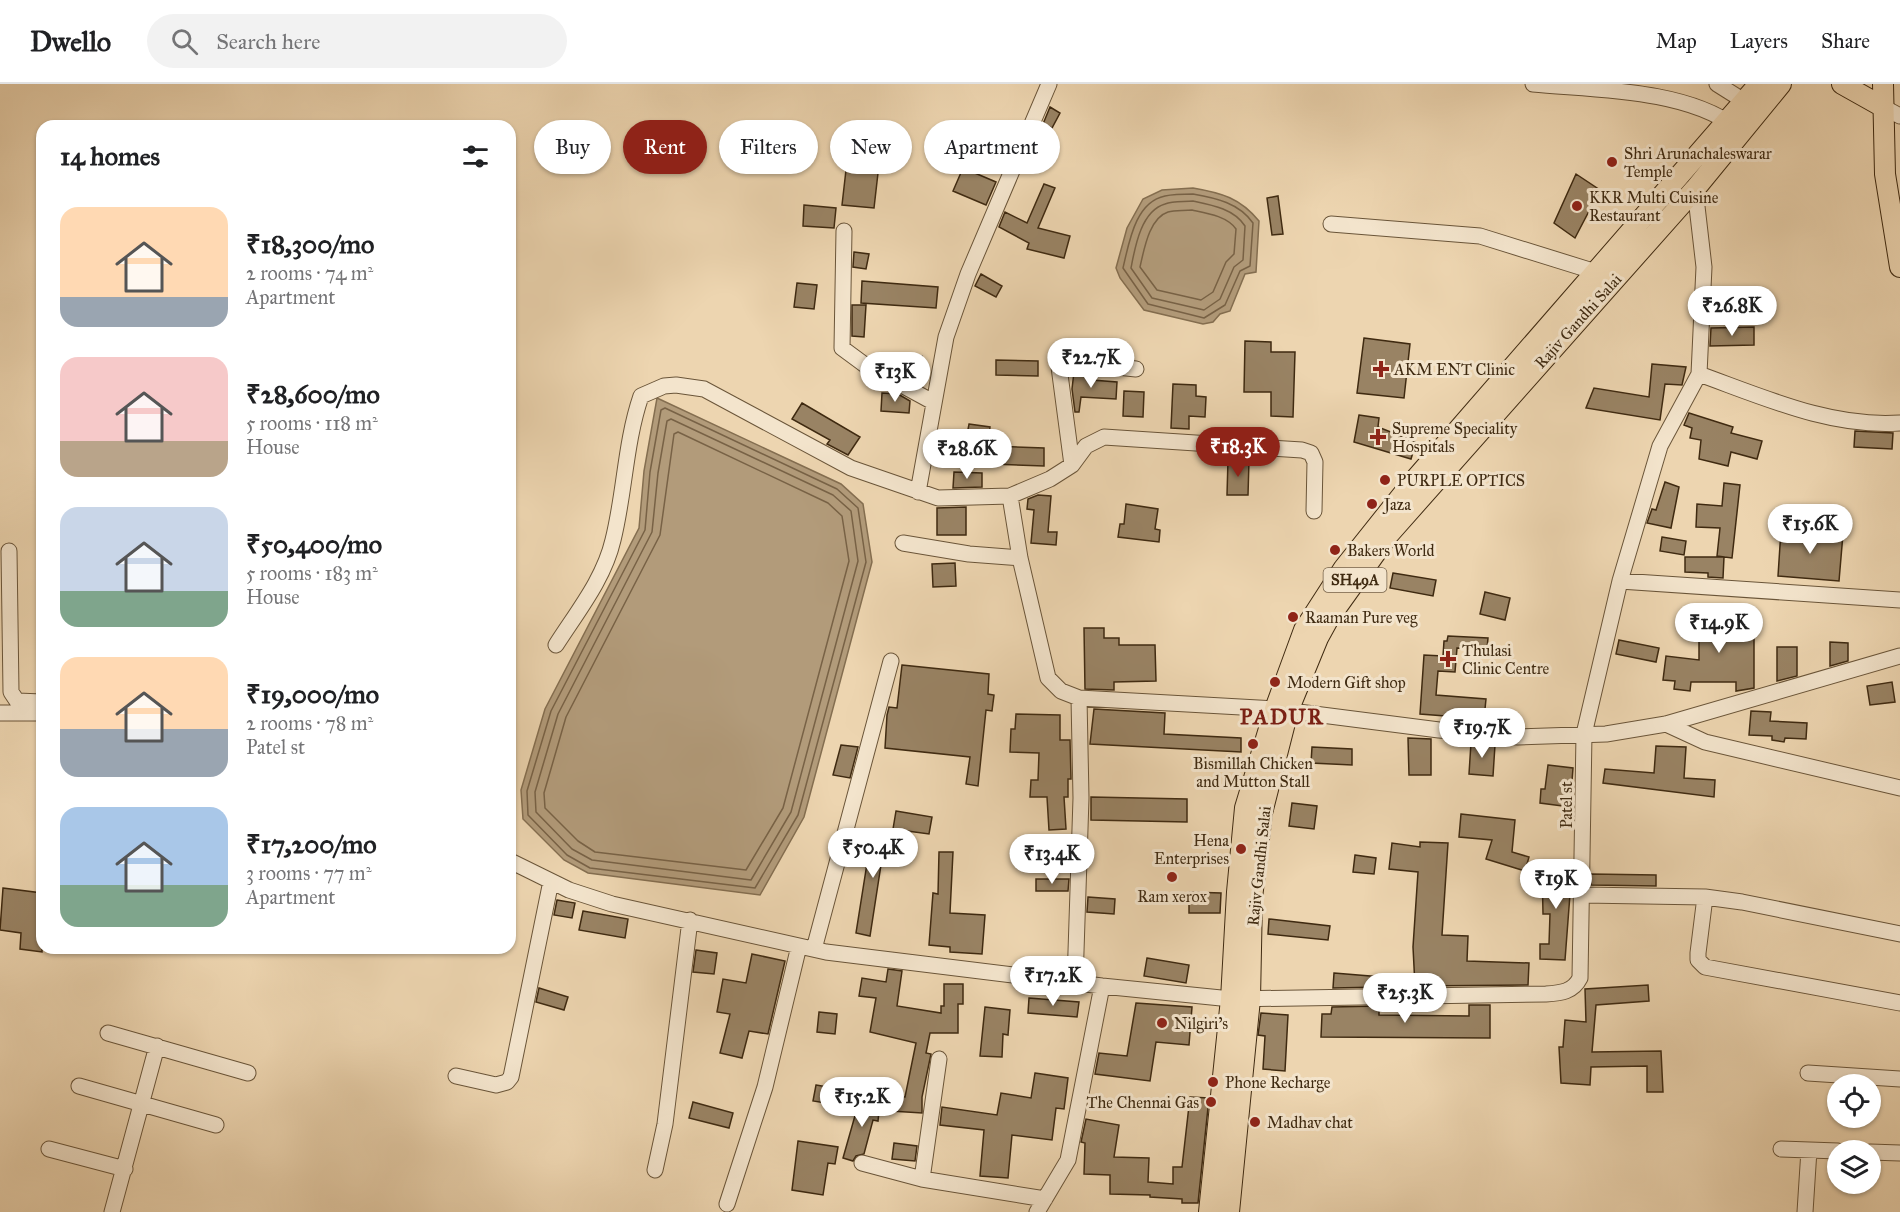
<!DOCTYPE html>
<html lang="en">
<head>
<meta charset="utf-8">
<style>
  :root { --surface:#fff; --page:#f2f2f2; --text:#202124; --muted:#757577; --line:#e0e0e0; --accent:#8f2418 }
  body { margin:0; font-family:"IM FELL Great Primer",serif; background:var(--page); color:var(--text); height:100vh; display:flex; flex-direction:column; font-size:22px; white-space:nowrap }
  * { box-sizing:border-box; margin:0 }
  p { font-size:20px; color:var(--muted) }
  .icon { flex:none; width:33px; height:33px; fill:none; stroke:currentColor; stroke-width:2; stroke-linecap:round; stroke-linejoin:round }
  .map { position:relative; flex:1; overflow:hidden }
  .drawer { position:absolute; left:36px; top:36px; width:480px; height:834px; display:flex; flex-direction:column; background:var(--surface); border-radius:18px; box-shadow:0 2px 4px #0004 }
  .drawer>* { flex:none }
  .guide { position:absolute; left:534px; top:36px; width:570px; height:54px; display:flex; gap:12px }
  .tools { position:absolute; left:1827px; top:990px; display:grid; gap:12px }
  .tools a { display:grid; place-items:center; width:54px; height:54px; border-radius:50%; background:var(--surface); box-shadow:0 2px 4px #0004; font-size:30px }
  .price { position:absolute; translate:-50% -51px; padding:0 14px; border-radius:21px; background:#fff; color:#222; font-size:20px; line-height:39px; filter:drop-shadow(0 2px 3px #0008) }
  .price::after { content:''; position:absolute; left:50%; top:36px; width:18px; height:14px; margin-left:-9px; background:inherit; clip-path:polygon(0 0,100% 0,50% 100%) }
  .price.selected { background:var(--accent); color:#fff }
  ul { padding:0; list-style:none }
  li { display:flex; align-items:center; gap:18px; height:150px; padding:0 24px }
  li span { display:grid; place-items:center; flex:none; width:168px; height:120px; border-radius:18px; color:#555 }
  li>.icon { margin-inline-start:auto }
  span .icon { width:72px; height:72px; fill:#fffc; stroke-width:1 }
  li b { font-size:26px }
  h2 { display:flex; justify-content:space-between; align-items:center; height:72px; padding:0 24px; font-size:26px }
  .chip { padding:0 21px; border-radius:27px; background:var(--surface); box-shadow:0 2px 4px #0004; font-size:21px; line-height:54px }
  .chip.selected { background:var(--accent); color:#fff }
  header { display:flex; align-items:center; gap:36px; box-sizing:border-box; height:84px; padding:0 30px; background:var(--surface); border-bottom:2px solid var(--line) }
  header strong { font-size:28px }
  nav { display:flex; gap:33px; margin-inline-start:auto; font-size:21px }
  .search { width:420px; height:54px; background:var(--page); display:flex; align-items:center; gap:15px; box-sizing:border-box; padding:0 21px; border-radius:33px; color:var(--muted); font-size:22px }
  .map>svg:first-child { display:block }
</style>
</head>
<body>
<header>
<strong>Dwello</strong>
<div class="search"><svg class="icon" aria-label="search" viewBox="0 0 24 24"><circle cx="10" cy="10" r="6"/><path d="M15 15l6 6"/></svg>Search here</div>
<nav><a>Map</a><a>Layers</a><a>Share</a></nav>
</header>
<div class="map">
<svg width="1900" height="1128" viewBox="0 0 1900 1128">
  <rect width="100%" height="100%" fill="#edd5b0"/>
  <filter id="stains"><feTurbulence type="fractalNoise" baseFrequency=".00333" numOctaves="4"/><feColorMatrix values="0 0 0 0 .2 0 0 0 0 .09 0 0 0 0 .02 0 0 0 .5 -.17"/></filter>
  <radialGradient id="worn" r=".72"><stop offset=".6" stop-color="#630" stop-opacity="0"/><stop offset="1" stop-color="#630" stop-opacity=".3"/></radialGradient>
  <path fill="#b29b7a" stroke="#846e50" stroke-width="1.5" d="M1193,104C1222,109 1240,114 1259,137L1256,188L1245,190L1230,227L1220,230L1213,238L1203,240L1144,226L1120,194L1116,184L1127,144L1143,115L1162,106Z
    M657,314L841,400L863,420L872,478L804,733L760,811L588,789L564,776L523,735L521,706L545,625L639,444L644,387Z"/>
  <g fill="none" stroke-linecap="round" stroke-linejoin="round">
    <path stroke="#786246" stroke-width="1.5" d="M1193,110C1216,114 1239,119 1253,139L1250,182L1240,187L1225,221L1204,234L1148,220L1123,184C1129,159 1135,118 1165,112C1174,110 1184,110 1193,110Z
      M1193,117C1212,121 1234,125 1245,142L1243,176L1234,183L1220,215L1204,226L1152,214L1131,184C1135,163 1141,127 1165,120C1173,117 1184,118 1193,117Z
      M1192,126C1206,129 1227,132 1236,145L1234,170L1226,178L1213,208L1201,216L1157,206L1140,183C1144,166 1149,134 1168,128C1175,126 1184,127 1192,126Z
      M665,324L837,405L858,424L866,478L798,731L755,804L590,784L567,771L528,731L527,707L551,627L645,446L650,388L661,326Z
      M671,335L833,411L851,427L858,477L791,728L751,796L592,776L572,765L536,728L535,708L558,630L652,448L658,389L667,337Z
      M678,348L828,419L842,432L849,477L783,724L746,786L595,768L578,757L545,724L544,709L566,633L660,451L674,350Z"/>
  </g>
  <path fill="#998364" stroke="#3f2a11" stroke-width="1.5" d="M1050,23L1060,29L1052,44L1043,40Z
    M963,84L996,98L986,121L953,107Z
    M846,86L878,89L874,124L842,121Z
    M1576,90L1600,106L1575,154L1554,139Z
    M1044,100L1055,104L1038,144L1070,152L1064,174L1027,165L1029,159L999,143L1005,128L1027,139Z
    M1278,112L1283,150L1272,151L1267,114Z
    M804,121L836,124L834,144L803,142Z
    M854,168L869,170L866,185L853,183Z
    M981,190L1002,202L996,213L975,202Z
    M862,197L938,203L936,224L861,219Z
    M797,199L817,201L814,225L794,223Z
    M852,221H866L864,253L852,252Z
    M1754,243V261L1710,262L1711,244Z
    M1364,254L1410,260L1404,314L1357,309Z
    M1245,257L1271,258V268H1295L1293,333L1271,332V308H1244Z
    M922,272L923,289L908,290L907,273Z
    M996,276L1038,277V292L996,291Z
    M1652,280L1686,283L1682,301L1665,300L1660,336L1586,324L1594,304L1649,313Z
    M1074,288L1093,290L1092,296L1117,298L1116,315L1081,313L1079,328H1075L1072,305Z
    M1173,300L1196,301V312L1206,313L1205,333L1189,332V345L1171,344Z
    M1124,307L1144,308L1143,333L1123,332Z
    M882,309L898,310L910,317L909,329L881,327Z
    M802,319L860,353L848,371L827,360L830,356L792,335Z
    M1689,329L1733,343L1731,349L1762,357L1757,375L1731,368L1728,382L1699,375L1701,356L1690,354L1692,344L1684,341Z
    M1359,331L1379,334L1378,343L1416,358L1411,375L1354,358Z
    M969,340L990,343L988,359L966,356Z
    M1855,347L1893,349L1892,365L1854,363Z
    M937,355L954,357L951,378L934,375Z
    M993,362L1044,364V382L992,380Z
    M1228,376H1249L1248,411H1227Z
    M954,388L982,389V403L953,404Z
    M1665,398L1679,403L1671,444L1647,439L1652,425L1656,426Z
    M1724,399L1740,401L1732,474L1717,472L1720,444L1696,443L1697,420L1722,422Z
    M1038,411L1051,412L1048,448H1057L1056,461L1031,459L1034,426L1027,425L1028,415Z
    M1126,420L1158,425L1155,445L1160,446L1159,458L1118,453L1120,440H1124Z
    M966,423V451H937V424Z
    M1781,446L1843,450L1839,497L1778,492Z
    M1662,453L1686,457L1684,471L1660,467Z
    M1685,473H1724L1723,494L1708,493V489L1685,488Z
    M955,479L956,502L933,503L932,480Z
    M1393,489L1436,496L1433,512L1390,504Z
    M1485,508L1510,514L1505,536L1480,530Z
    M1708,527L1754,530V604L1736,607V598H1691L1690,607L1674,605L1675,597L1663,596L1666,572L1699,576V553H1708Z
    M1084,544H1104V554H1119V561H1155L1156,597L1114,598V606L1085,605Z
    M1448,552L1488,554L1487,565L1457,564L1455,588L1438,587L1436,611L1486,615L1484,635L1420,630L1424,571L1443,572L1444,557H1447Z
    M1619,556L1659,564L1656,578L1616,570Z
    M1830,558L1848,559V577L1830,582Z
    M1777,563H1797V592L1777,597Z
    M902,581L989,590L988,610L994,611L992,627L986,626L978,702L966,700L970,673L885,664L887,631L889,623L897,624Z
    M1892,598L1895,618L1870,621L1867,602Z
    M1094,625L1165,629L1164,650L1241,654V668L1090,660Z
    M1751,627L1771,628L1770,637L1807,639L1806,655L1785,654L1784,658L1772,656V652L1749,651Z
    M1016,630L1060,631V656H1070L1071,695H1068V713H1064L1066,745L1049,746L1047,713H1030L1031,696H1038L1039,669L1010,668L1011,645H1015Z
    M1408,654L1431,655V691H1409Z
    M1471,659L1495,661L1493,692L1469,690Z
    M841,661L858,663L850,694L833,691Z
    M1656,662L1686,663L1684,694L1715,696L1714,713L1603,699L1605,685L1654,689Z
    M1312,663L1352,665V681L1311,679Z
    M1548,681L1573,684L1570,723L1540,719L1541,705H1545Z
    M1091,713L1187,715V738L1091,736Z
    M1292,719L1317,722L1314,745L1289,742Z
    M896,727L932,733L929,750L893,745Z
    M1461,730L1515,736L1512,768L1529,773L1525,787L1486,775L1492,756L1459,753Z
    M872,748L894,751L889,782L881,781L870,852L856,849Z
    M1420,758L1448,759L1442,851L1468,852L1467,877L1529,879L1528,901L1415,902L1413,863L1418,788L1389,785L1392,759L1420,763Z
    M939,768H953L950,829L985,831L982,870L950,868V863L929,861L933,809L938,810Z
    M1355,771L1376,774L1374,790L1353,788Z
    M1542,781L1572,784L1565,876L1540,875V860H1549L1550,830H1543Z
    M1591,790L1656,791V802L1591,801Z
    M1036,795H1069L1068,807H1036Z
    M3,804L42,809V868L20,865L21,849L0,846Z
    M1189,808L1221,809L1220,829H1189Z
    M1088,813L1115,815L1114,830L1087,828Z
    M557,816L575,819L572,834L554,831Z
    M583,827L628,835L625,854L579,846Z
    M1269,835L1330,842L1328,856L1268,850Z
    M696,866L717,869L714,890L693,888Z
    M752,870L785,877L768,950L749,947L742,974L720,969L730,930L717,928L723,895L746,899Z
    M1147,874L1189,881L1186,899L1144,892Z
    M888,885L902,887L897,922L941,929V922H944V900H963V920H958V949H930L926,969L931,970L922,1013V1029L891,1027L892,1012L905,1013L916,959L870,948L876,914L859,912L862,894L886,898Z
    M1334,889L1382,893L1381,903L1333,904Z
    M1648,901L1649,917L1596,921L1592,968L1661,967L1663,1008H1647V982L1591,983L1590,1001L1561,999L1559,963H1563L1565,936L1586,938L1585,905Z
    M539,904L568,913L564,926L536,918Z
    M1029,914L1079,918L1077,933L1028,929Z
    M1136,919L1192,923L1189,961L1156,958L1150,997L1095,990L1099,969L1127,972Z
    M1469,921H1490V954L1321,953L1322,930H1331L1332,923L1379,922V931L1469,932Z
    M985,923L1010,926L1008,951L1003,950L1002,973L980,972Z
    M819,928L837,930L835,950L817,948Z
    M1261,929L1288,931L1285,987L1263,985L1265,952L1258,951Z
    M1035,989L1068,994L1064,1025L1056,1024L1052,1056L1012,1051L1008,1094L980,1092L984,1046L940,1041L942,1023L997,1031L1001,1009L1031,1014Z
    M816,1001L840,1005L838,1021L813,1017Z
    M1190,1013L1209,1014L1198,1119H1182V1115L1150,1113V1111L1110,1110V1091L1084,1090L1085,1059L1081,1058L1086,1035L1119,1041L1114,1073L1149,1074L1148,1098L1173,1100V1083H1182Z
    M860,1014L880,1017L878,1037L873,1036L864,1070L856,1072L853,1077L843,1074Z
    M693,1018L733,1029L729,1044L689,1034Z
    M798,1057L838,1063L835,1080L828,1079L823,1111L792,1106Z
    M894,1059L917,1062L915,1077L892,1075Z"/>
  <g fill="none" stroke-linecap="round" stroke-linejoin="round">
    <g stroke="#6a5539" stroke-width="17">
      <path id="minor" d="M1533,0C1594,6 1685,5 1735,43
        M1717,0L1752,22
        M1883,23L1900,32
        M1331,140L1480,152L1596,188
        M844,147L842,264L865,281L933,318
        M1699,290C1763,313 1831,344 1900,339
        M1072,381L1059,283L1064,278H1070L1136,285
        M918,408L946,253L968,190L1049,0
        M1010,412L1020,474L1048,594L1061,607L1079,614L1275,625L1439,646L1518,653L1606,650L1666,640L1900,572
        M903,459L969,470L1020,474
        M9,467L11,608L17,617L42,618
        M1620,497L1900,516
        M556,561C577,528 604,495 613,456C625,408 625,359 641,312L664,302L676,301L704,305L851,384L938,414L1010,412L1050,395L1072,381L1086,362L1104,353L1302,366L1311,369L1315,378L1314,427
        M0,629H42
        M1666,640L1705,658L1900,704
        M510,777L569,806L612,820L826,868L1102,902L1231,915L1546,910C1561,909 1573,908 1580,894L1584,650L1620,497L1660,362L1699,290L1704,183L1695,105
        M1583,811L1705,813L1742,818L1900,850
        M1705,813L1698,869V876L1705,883L1900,919
        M814,865L891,577
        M1075,898L1081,714L1079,614
        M108,949L248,989
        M1808,989L1900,995
        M456,992L496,1001L507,998L511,993L551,797
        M79,1002L216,1041
        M49,1065L125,1085
        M1781,1065L1838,1067
        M1870,1068L1900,1069
        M862,1079L922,1095L1045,1115
        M655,1086L665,1040L690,836
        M922,1095L939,975
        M727,1120L765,1003L799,862
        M112,1128L157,962
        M1037,1128L1068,1076L1102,902
        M1805,1128L1809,1066"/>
    </g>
    <g stroke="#3f2a11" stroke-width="22">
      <path id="major" d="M1842,0L1883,23
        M1883,0L1885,90L1900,183
        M1209,1128L1231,915L1237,808L1245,724L1275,625L1304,546L1344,484L1411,400L1759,0
        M1229,1128L1250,915L1252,814L1262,729L1288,627L1318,554L1329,534L1389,450L1695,105L1781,0"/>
    </g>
    <use href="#minor" stroke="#f3e4cc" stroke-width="15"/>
    <use href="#major" stroke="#edd5b0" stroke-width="20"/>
  </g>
  <g fill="#8f2418" stroke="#f3e4cc" stroke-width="2">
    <circle cx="1612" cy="78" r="6"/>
    <circle cx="1577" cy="122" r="6"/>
    <path d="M1378 276h6v6h6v6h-6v6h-6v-6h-6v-6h6z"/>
    <path d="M1375 344h6v6h6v6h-6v6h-6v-6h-6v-6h6z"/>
    <circle cx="1385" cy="396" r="6"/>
    <circle cx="1372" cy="420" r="6"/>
    <circle cx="1335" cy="466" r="6"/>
    <circle cx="1293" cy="533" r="6"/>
    <path d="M1445 566h6v6h6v6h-6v6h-6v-6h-6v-6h6z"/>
    <circle cx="1275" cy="598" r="6"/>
    <circle cx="1253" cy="660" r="6"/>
    <circle cx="1241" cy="765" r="6"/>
    <circle cx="1172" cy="793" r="6"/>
    <circle cx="1162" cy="939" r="6"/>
    <circle cx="1213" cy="998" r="6"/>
    <circle cx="1211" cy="1018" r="6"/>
    <circle cx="1255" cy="1038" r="6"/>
  </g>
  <g text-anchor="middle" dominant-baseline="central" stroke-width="6" stroke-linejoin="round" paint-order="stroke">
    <rect fill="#f3e4cc" stroke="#756249" stroke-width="1.5" x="1323.5" y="484" width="63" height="24" rx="4.5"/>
    <g font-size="15" font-weight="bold" fill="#3f2a11">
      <text x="1355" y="496">SH49A</text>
    </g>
    <g font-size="16" fill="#3f2a11" stroke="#f3e4cc" text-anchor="start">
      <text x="1624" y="69">Shri Arunachaleswarar<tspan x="1624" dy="18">Temple</tspan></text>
      <text x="1589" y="113">KKR Multi Cuisine<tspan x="1589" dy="18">Restaurant</tspan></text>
      <text x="1394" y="285">AKM ENT Clinic</text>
      <text x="1392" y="344">Supreme Speciality<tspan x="1392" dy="18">Hospitals</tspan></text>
      <text x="1397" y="396">PURPLE OPTICS</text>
      <text x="1384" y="420">Jaza</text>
      <text x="1347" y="466">Bakers World</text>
      <text x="1305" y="533">Raaman Pure veg</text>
      <text x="1462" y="566">Thulasi<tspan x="1462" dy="18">Clinic Centre</tspan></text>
      <text x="1287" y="598">Modern Gift shop</text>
      <text x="1253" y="679" text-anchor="middle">Bismillah Chicken<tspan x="1253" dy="18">and Mutton Stall</tspan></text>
      <text x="1229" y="756" text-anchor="end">Hena<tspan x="1229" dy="18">Enterprises</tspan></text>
      <text x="1172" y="812" text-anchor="middle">Ram xerox</text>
      <text x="1174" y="939">Nilgiri's</text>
      <text x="1225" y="998">Phone Recharge</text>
      <text x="1199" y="1018" text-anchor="end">The Chennai Gas</text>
      <text x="1267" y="1038">Madhav chat</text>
    </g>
    <g font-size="16" fill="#3f2a11" stroke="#f3e4cc">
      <text transform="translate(1578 237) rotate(-48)">Rajiv Gandhi Salai</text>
      <text transform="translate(1566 721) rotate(-90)">Patel st</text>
      <text transform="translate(1259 782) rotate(-84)">Rajiv Gandhi Salai</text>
    </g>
    <g font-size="22" font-weight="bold" letter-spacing="1.5" fill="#7a1f14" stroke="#f3e4cc">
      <text x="1282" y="632">PADUR</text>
    </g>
  </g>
  <rect width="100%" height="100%" filter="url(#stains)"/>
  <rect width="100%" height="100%" fill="url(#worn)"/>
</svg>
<div class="tools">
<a><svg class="icon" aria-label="locate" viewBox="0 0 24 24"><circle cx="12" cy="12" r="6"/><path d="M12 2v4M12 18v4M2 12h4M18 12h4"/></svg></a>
<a><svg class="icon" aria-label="layers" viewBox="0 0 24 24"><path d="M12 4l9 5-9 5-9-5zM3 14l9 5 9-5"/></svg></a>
</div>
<b class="price" style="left:1732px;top:253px">₹26.8K</b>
<b class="price" style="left:1091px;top:305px">₹22.7K</b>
<b class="price" style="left:895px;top:319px">₹13K</b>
<b class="price selected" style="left:1238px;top:394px">₹18.3K</b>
<b class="price" style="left:967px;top:396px">₹28.6K</b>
<b class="price" style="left:1810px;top:471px">₹15.6K</b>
<b class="price" style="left:1719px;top:570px">₹14.9K</b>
<b class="price" style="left:1482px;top:675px">₹19.7K</b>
<b class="price" style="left:873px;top:795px">₹50.4K</b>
<b class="price" style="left:1052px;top:801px">₹13.4K</b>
<b class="price" style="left:1556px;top:826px">₹19K</b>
<b class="price" style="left:1053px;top:923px">₹17.2K</b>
<b class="price" style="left:1405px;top:940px">₹25.3K</b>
<b class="price" style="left:862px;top:1044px">₹15.2K</b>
<div class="guide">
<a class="chip">Buy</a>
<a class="chip selected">Rent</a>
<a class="chip">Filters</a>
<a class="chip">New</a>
<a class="chip">Apartment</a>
</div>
<section class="drawer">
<h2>14 homes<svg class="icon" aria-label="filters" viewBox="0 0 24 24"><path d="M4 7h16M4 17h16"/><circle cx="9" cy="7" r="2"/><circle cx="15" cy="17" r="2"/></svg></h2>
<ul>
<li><span style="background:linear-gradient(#ffd9b3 75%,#9aa5b1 0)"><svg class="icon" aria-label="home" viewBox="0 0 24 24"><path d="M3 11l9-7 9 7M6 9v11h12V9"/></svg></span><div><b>₹18,300/mo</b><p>2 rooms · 74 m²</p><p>Apartment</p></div></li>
<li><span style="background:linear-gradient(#f6c9c9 70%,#b9a48a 0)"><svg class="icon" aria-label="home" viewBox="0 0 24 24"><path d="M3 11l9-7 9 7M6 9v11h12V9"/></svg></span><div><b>₹28,600/mo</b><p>5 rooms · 118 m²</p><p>House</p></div></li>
<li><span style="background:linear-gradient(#c9d6e8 70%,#7fa58c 0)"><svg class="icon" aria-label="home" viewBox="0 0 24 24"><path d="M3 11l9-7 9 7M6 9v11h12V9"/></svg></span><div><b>₹50,400/mo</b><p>5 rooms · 183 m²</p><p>House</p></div></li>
<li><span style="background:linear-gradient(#ffd9b3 60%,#9aa5b1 0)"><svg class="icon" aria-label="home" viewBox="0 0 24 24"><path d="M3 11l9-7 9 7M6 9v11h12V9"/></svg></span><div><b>₹19,000/mo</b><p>2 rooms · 78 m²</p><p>Patel st</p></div></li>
<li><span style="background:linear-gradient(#a9c7e8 65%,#7fa58c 0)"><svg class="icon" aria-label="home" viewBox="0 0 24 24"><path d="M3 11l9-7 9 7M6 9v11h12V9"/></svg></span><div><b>₹17,200/mo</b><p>3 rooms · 77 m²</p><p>Apartment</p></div></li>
</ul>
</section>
</div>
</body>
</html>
